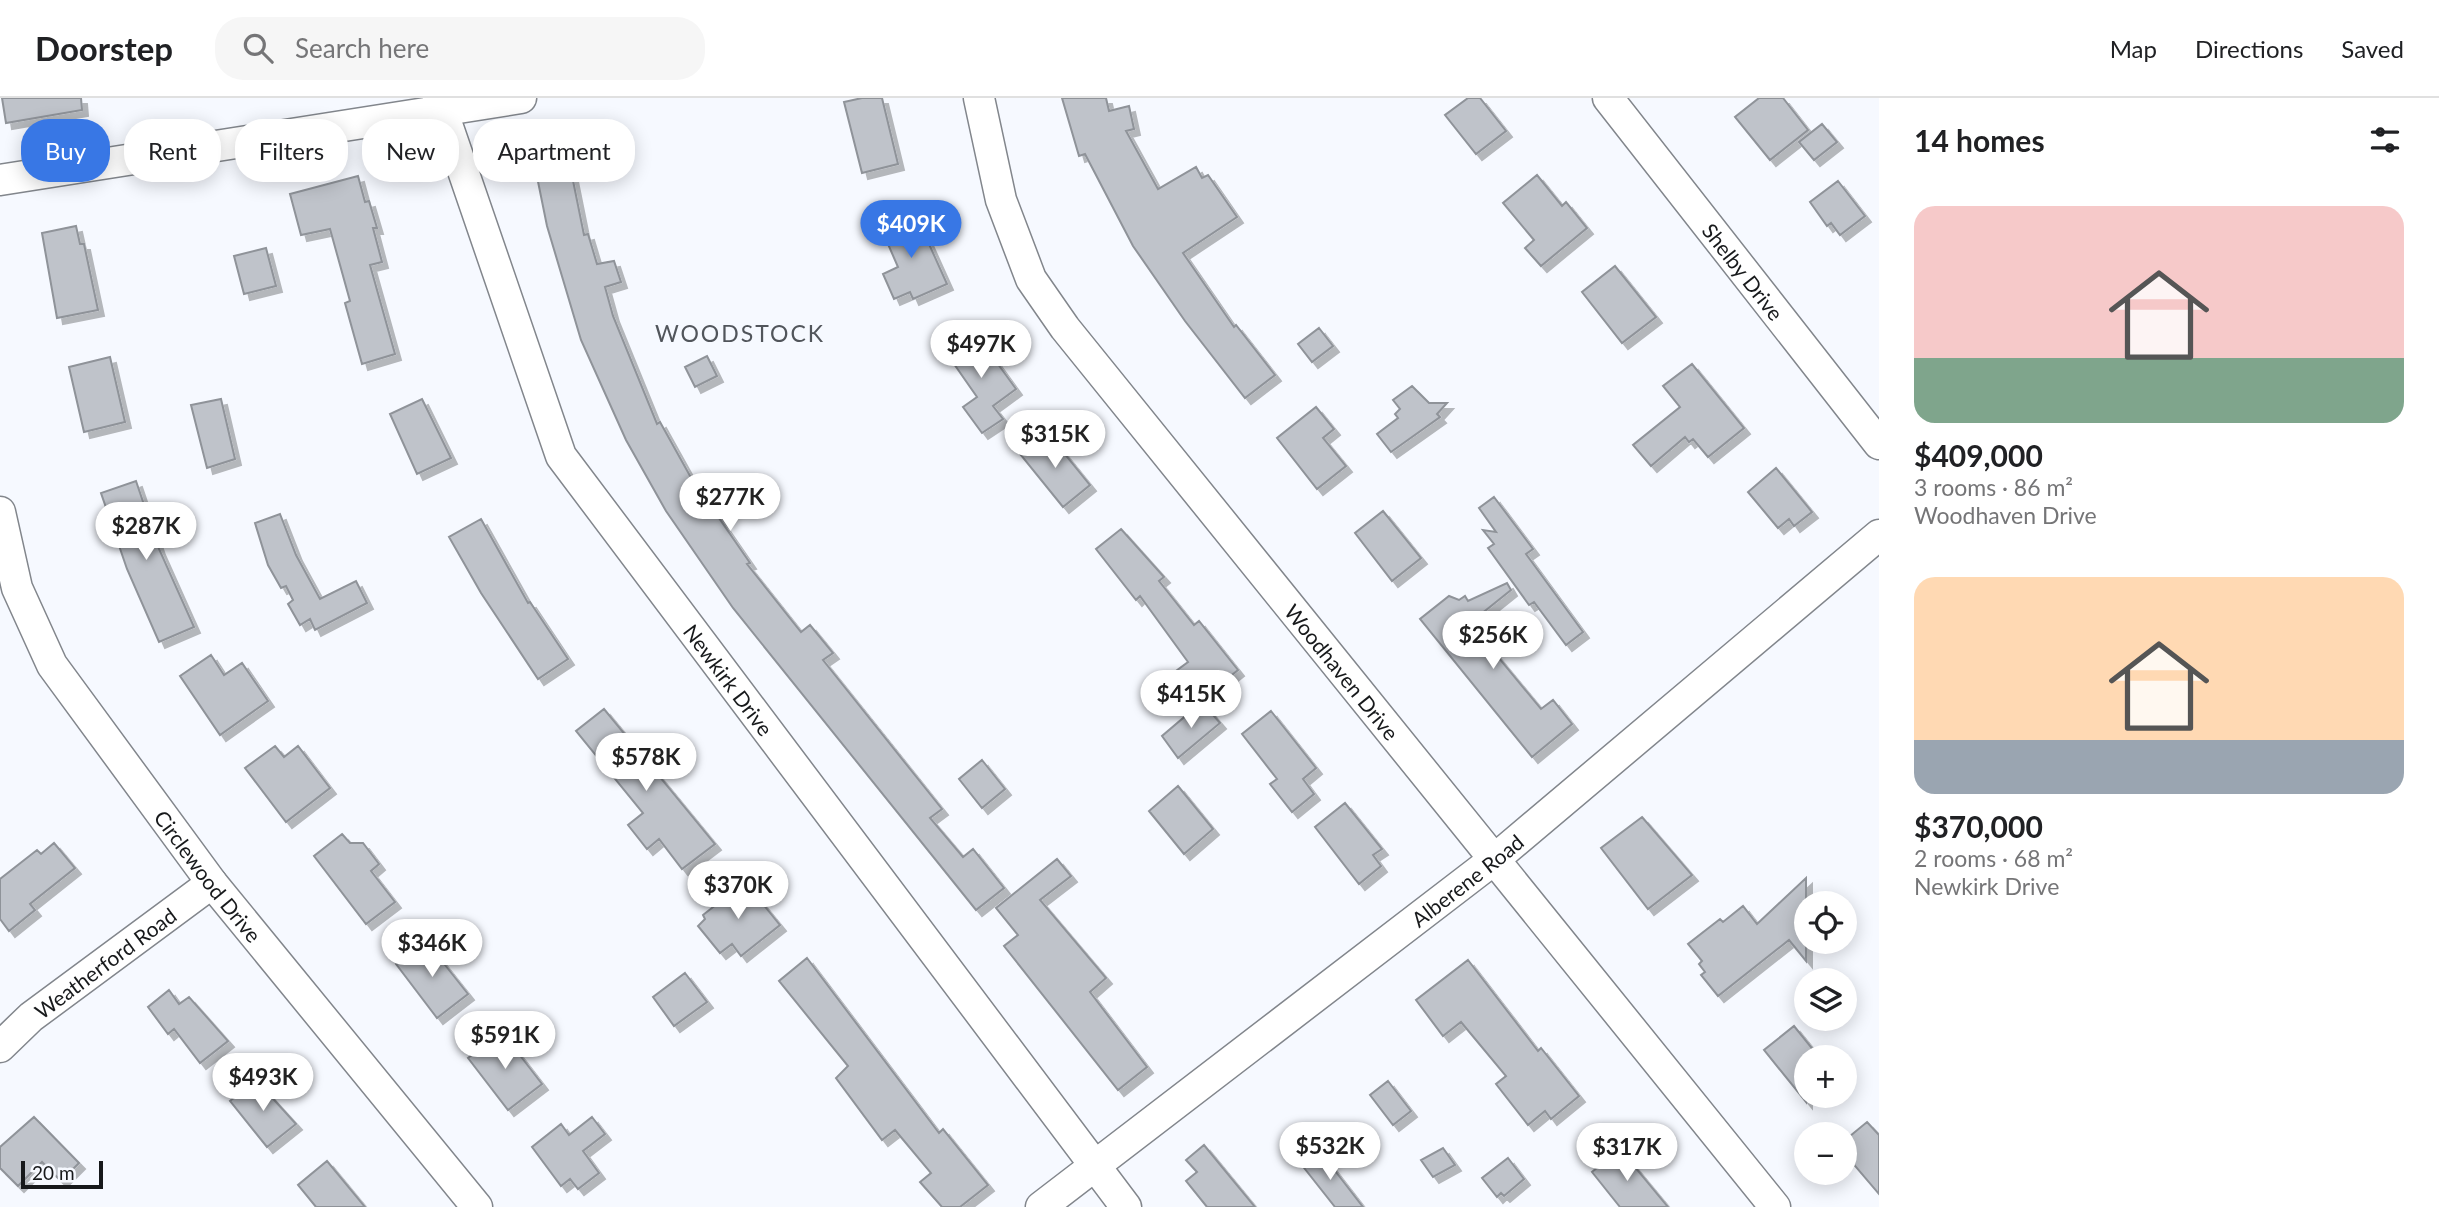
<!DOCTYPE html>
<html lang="en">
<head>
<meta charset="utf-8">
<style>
  :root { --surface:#fff; --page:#f6f6f6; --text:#202124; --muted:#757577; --line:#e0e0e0; --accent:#3877e5 }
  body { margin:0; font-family:Lato,sans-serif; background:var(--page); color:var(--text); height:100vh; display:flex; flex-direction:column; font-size:26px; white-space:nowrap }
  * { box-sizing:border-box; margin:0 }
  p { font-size:23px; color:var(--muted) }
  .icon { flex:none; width:38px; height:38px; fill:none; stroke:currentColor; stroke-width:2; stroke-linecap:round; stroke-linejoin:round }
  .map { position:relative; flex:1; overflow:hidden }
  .details { display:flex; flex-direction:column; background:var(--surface); width:560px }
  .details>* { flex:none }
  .guide { position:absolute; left:21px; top:21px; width:665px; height:63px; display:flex; gap:14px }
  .buttons { position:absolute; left:1794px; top:793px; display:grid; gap:14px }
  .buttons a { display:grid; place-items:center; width:63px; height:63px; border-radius:50%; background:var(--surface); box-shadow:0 4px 18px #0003; font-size:35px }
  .scale { position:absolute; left:21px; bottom:18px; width:82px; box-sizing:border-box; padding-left:7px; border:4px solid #17191b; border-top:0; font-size:19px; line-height:24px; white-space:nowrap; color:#17191b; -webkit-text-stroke:5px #f6f9ff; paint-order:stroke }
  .price { position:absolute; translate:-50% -60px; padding:0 16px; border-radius:24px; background:#fff; color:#222; font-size:23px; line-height:46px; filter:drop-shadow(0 2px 4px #0008) }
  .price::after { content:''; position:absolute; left:50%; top:42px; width:21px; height:16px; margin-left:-10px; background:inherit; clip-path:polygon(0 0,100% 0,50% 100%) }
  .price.current { background:var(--accent); color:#fff }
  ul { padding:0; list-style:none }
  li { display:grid; align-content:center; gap:14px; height:371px; padding:0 35px }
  li span { display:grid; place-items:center; height:217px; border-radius:21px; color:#555 }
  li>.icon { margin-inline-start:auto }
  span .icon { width:126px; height:126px; fill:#fffc; stroke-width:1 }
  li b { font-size:30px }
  h2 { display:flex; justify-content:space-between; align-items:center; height:84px; padding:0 35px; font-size:30px }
  .chip { padding:0 24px; border-radius:28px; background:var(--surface); box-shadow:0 4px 18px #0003; font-size:24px; line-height:63px }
  .chip.current { background:var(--accent); color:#fff }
  header { display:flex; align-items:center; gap:42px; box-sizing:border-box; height:98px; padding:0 35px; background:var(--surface); border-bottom:2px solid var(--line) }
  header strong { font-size:33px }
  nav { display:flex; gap:38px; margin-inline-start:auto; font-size:24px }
  .search { width:490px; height:63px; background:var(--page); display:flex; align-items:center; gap:18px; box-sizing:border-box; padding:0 24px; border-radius:28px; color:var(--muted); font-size:26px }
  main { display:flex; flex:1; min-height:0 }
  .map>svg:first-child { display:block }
</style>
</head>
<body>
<header>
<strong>Doorstep</strong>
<div class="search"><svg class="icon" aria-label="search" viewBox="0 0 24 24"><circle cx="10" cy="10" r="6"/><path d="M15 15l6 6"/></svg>Search here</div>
<nav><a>Map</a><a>Directions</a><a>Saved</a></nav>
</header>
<main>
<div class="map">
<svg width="1879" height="1109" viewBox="0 0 1879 1109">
  <defs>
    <filter id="shadow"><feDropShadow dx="6" dy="6" stdDeviation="0" flood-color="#0004"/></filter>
  </defs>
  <rect width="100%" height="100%" fill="#f6f9ff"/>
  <path fill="#bfc3ca" stroke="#8f9399" stroke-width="2" filter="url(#shadow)" d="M2,0H81L82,12L6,25Z
    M862,0H882L898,66L862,75L844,4Z
    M1062,0H1106L1109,13L1129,8L1134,31L1126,33L1158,91L1196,69L1202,80L1208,77L1237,119L1183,155L1234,229L1236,227L1275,277L1245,300L1185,223L1133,148L1085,56L1079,58Z
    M1468,0H1480L1506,33L1476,56L1445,17Z
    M1759,0H1783L1808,32L1770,62L1735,19Z
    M1822,26L1837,44L1814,62L1799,44Z
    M565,43L584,137L588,136L597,166L614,163L621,184L605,189L613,218L657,326L660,324L709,412L712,410L750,465L747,466L801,534L810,527L833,555L823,562L942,711L930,720L963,759L973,751L1004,790L976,812L733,510L666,413L626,342L581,242L547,128L531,49Z
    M1537,77L1562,108L1566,104L1587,130L1541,168L1525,150L1534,142L1503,105Z
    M358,78L365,104L369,103L377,130H373L382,164L370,167L395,256L362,266L345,205L350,203L330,131L301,137L290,96Z
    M1838,83L1865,118L1840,137L1831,125L1827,128L1810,104Z
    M915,115L947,186L913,201L910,194L894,201L883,176L898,169L881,130Z
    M76,128L80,146H84L98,212L57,220L42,135Z
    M266,150L276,188L244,196L234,158Z
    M1615,168L1656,219L1622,245L1582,194Z
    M1319,230L1333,248L1312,264L1298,246Z
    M974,233L1016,291L993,308L1003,321L982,335L963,309L977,299L945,253Z
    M707,258L717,278L695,289L685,269Z
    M110,259L125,324L84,334L69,269Z
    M1692,266L1744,330L1708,359L1693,341L1689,344L1685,339L1651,368L1633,347L1680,309L1663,288Z
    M1412,288L1429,305H1447L1437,316L1440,319L1391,354L1377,336L1398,320L1395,316L1400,311L1393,302Z
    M221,301L235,361L207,370L191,307Z
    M422,301L451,360L417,376L390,316Z
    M1316,309L1334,331L1323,340L1346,368L1317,391L1277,340Z
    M1047,334L1090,387L1063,409L1020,356Z
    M1776,370L1812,414L1794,428L1789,421L1778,430L1748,394Z
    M136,383L159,451L194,529L159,544L127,471L101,395Z
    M1494,399L1533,451L1526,456L1583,534L1566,547L1534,504L1529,507L1488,450L1494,446L1483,432L1496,434L1479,410Z
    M1383,413L1421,460L1392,483L1355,435Z
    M280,416L296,457L320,501L356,483L367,505L315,532L310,521L300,527L288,506L293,502L286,488L281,490L268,467L255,425Z
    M481,421L528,505L530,504L568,561L538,581L481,495L449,439Z
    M1121,431L1164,479L1159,483L1194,527L1199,523L1238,572L1188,612L1174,593L1185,584L1176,573L1188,564L1140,498L1136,502L1096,451Z
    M1507,485L1511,492L1470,525L1541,611L1553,602L1572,626L1532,659L1420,521L1449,498L1459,502L1465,498L1468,503Z
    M211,557L224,577L242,565L268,603L220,637L180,578Z
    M1202,604L1220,625L1178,660L1162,638Z
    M604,611L715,746L682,771L659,741L647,751L628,727L643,715L576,633Z
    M1271,613L1316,670L1303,681L1314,696L1292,714L1270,686L1277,681L1242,636Z
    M275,648L284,659L298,648L330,690L286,724L245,670Z
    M982,662L1005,691L982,710L959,681Z
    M1178,688L1213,731L1184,756L1149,713Z
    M1345,705L1382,751L1373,757L1381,768L1359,786L1315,729Z
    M1642,719L1692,777L1648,811L1601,750Z
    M342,736L350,745H363L379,766L371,773L395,804L366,826L314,758Z
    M54,745L75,770L30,806L35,812L9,833L0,821V781L37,752L41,756Z
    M1057,761L1071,778L1040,802L1106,880L1090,894L1147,969L1118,992L1004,848L1018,837L996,810Z
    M1806,780V863L1789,842L1718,898L1701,877L1705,874L1699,866L1702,863L1688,846L1720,821L1723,824L1743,808L1757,826Z
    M745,784L780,827L741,858L732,846L720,855L698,828L705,821L703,817Z
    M426,843L468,896L437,920L396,866Z
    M807,860L939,1035L943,1031L988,1087L960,1109H942L920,1084L931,1075L895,1032L882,1042L836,980L848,968L779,883Z
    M1468,862L1538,953L1541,950L1579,998L1551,1021L1545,1013L1528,1027L1496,986L1506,978L1461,924L1443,938L1416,902Z
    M685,875L707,904L674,928L653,899Z
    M169,892L179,906L189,899L228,943L200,965L174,931L168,936L148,909Z
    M1794,928L1819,959H1806V1004L1764,952Z
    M502,934L542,986L508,1012L468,960Z
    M256,982L296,1026L267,1049L230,1003Z
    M1388,983L1411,1013L1393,1027L1370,997Z
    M34,1019L79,1065L61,1083L42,1064L18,1088L0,1070V1049Z
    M592,1019L605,1036L583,1053L599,1075L578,1091L570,1081L561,1088L532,1049L561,1026L569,1037Z
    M1867,1024L1879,1037V1096L1844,1055V1043Z
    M1204,1047L1222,1069L1255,1109H1207L1186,1083L1197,1074L1186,1062Z
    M1443,1050L1455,1067L1433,1079L1421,1062Z
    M1620,1051L1668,1109H1620L1592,1074Z
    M1319,1052L1363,1109H1335L1301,1066Z
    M1508,1060L1524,1081L1504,1098L1501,1095L1497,1099L1482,1080Z
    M327,1063L365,1109H316L298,1087Z"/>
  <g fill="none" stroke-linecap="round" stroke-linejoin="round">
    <g stroke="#82868c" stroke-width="33">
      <g id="street">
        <path id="s1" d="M438,0L561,358L1126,1109"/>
        <path id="s2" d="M979,0L1001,102L1031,181L1065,230L1775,1109"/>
        <path id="s3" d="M1608,0L1879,346"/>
        <path d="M0,82L521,0"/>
        <path id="s4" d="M0,414L17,490L52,567L212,785L477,1109"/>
        <path id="s5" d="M0,949L31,919L212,785"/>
        <path id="s6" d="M1041,1109L1496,760L1879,437"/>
      </g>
    </g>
    <use href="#street" stroke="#fff" stroke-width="30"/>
  </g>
  <g text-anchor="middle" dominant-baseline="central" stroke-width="6" stroke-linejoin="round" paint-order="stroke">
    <g font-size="21" fill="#17191b" stroke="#f6f9ff">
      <text stroke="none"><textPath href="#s3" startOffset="220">Shelby Drive</textPath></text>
      <text stroke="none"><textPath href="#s2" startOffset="690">Woodhaven Drive</textPath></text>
      <text stroke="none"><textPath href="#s1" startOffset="658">Newkirk Drive</textPath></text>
      <text stroke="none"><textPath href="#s4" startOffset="425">Circlewood Drive</textPath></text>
      <text stroke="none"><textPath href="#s6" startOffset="537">Alberene Road</textPath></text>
      <text stroke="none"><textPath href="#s5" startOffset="135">Weatherford Road</textPath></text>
    </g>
    <g font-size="23" letter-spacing="2" fill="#51555b" stroke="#f6f9ff">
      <text x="740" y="235">WOODSTOCK</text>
    </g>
  </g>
</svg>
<div class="buttons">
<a><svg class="icon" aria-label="locate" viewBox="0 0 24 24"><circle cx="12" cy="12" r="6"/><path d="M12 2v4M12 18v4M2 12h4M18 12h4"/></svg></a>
<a><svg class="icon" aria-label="layers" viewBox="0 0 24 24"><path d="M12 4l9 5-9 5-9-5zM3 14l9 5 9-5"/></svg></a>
<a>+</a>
<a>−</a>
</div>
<div class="scale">20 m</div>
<b class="price current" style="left:911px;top:162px">$409K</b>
<b class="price" style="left:981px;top:282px">$497K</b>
<b class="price" style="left:1055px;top:372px">$315K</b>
<b class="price" style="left:730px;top:435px">$277K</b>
<b class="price" style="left:146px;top:464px">$287K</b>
<b class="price" style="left:1493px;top:573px">$256K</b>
<b class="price" style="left:1191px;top:632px">$415K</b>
<b class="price" style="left:646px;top:695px">$578K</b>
<b class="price" style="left:738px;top:823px">$370K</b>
<b class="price" style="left:432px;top:881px">$346K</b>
<b class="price" style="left:505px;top:973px">$591K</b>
<b class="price" style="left:263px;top:1015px">$493K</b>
<b class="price" style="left:1330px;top:1084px">$532K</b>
<b class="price" style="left:1627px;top:1085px">$317K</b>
<div class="guide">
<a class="chip current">Buy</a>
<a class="chip">Rent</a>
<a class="chip">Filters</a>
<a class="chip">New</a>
<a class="chip">Apartment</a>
</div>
</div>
<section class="details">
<h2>14 homes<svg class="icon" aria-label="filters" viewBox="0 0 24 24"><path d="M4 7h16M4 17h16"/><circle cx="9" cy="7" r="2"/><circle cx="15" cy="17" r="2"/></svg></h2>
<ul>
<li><span style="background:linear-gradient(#f6c9c9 70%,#7fa58c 0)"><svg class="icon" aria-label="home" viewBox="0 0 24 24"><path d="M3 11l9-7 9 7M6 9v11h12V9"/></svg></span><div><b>$409,000</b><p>3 rooms · 86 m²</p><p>Woodhaven Drive</p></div></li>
<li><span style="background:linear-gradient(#ffd9b3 75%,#9aa5b1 0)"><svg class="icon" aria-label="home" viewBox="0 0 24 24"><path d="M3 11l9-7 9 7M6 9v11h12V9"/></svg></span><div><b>$370,000</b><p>2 rooms · 68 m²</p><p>Newkirk Drive</p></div></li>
</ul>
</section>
</main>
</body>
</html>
